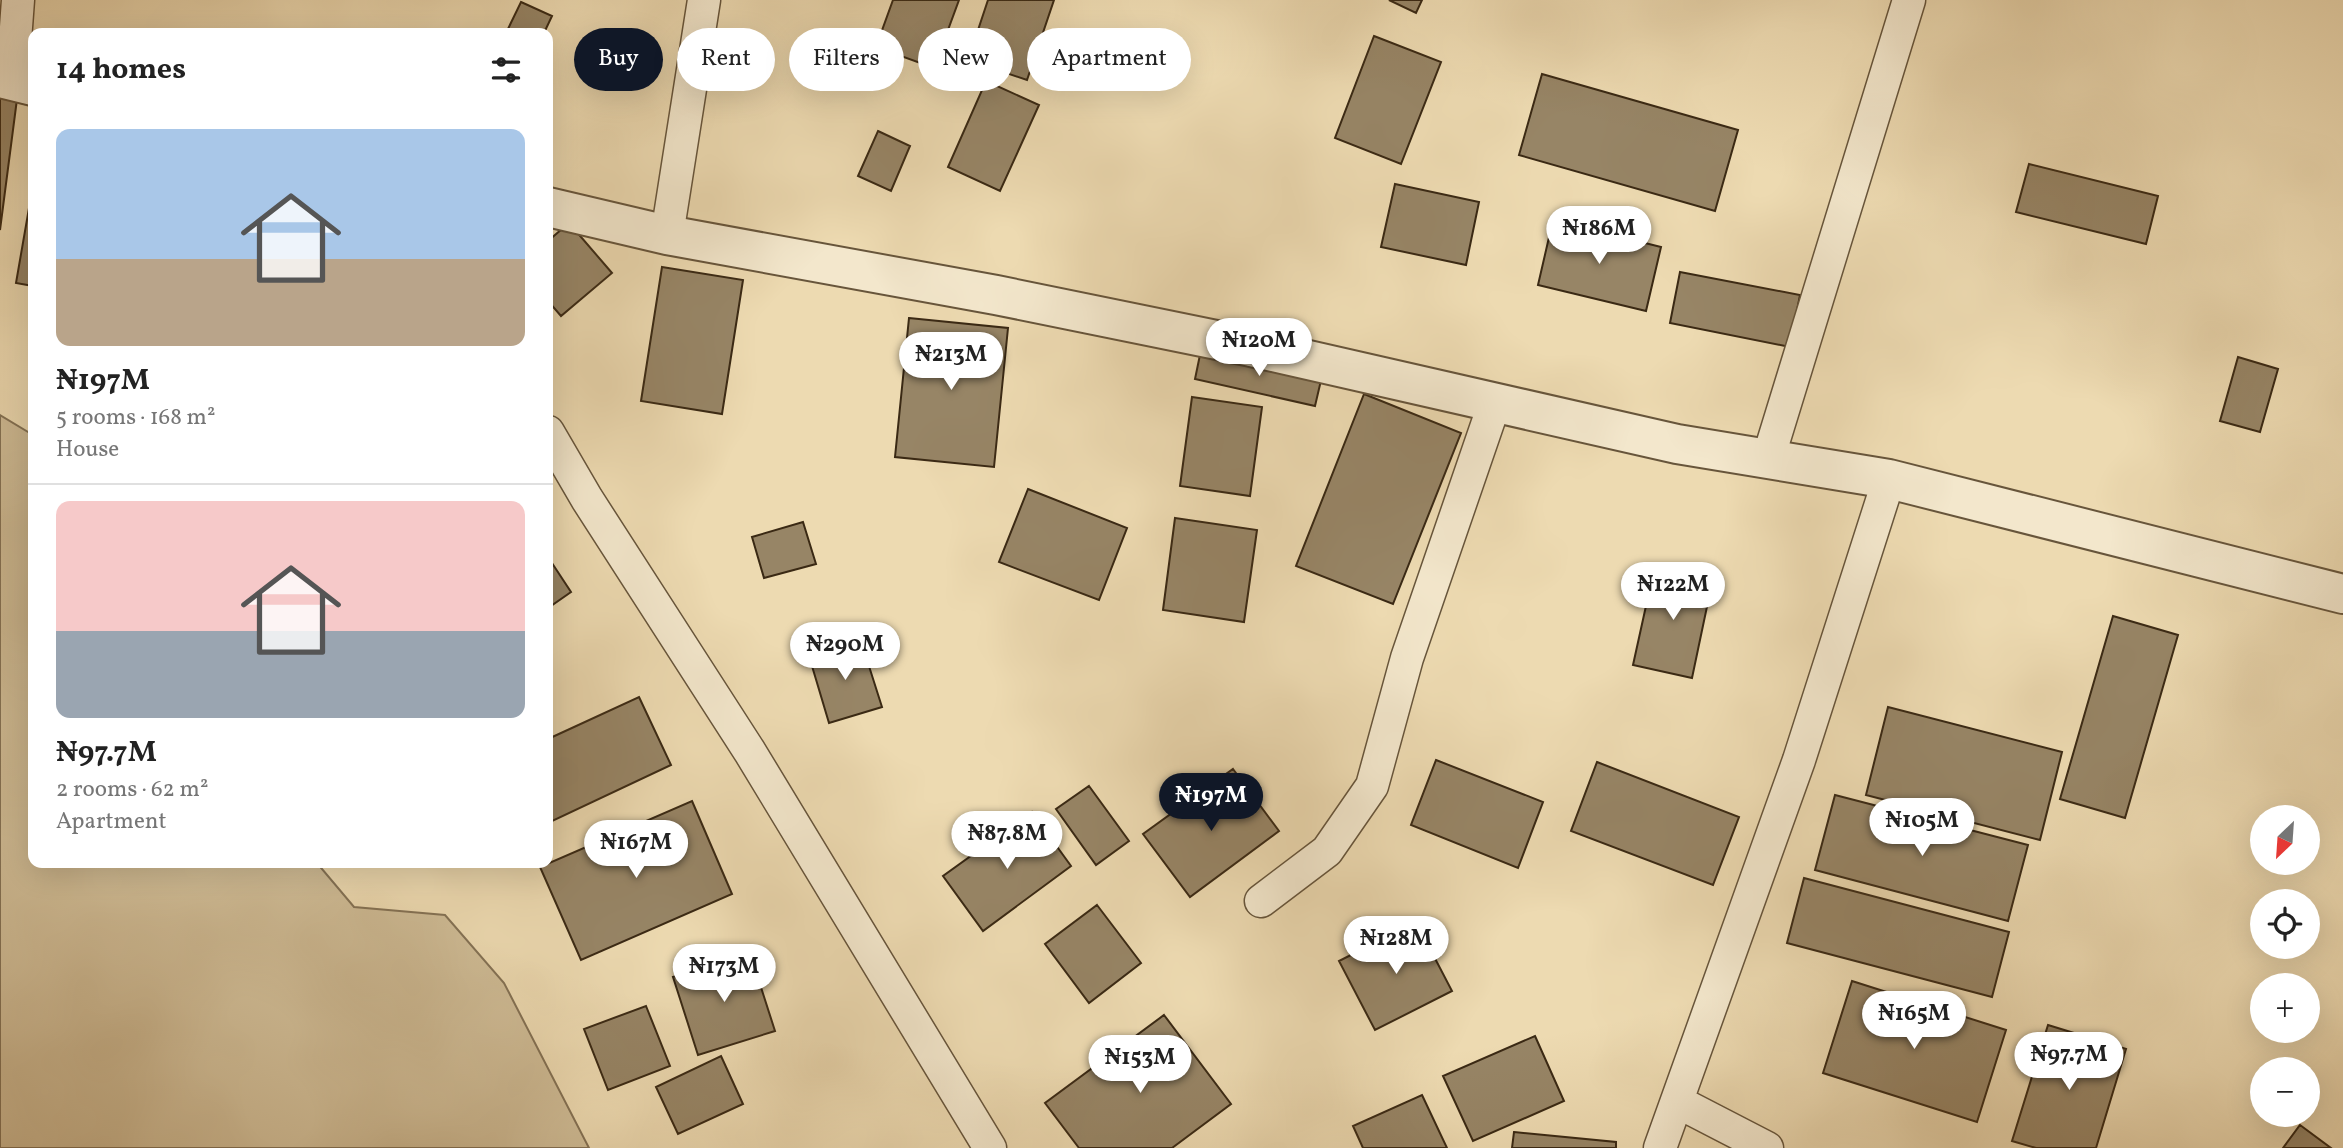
<!DOCTYPE html>
<html lang="en">
<head>
<meta charset="utf-8">
<style>
  :root { --surface:#fff; --page:#f6f6f6; --text:#222; --muted:#767676; --line:#e0e0e0; --accent:#111827 }
  body { margin:0; font-family:Vollkorn,serif; background:var(--page); color:var(--text); height:100vh; display:flex; flex-direction:column; font-size:26px; white-space:nowrap }
  * { box-sizing:border-box; margin:0 }
  p { font-size:23px; color:var(--muted) }
  .icon { flex:none; width:38px; height:38px; fill:none; stroke:currentColor; stroke-width:2; stroke-linecap:round; stroke-linejoin:round }
  .map { position:relative; flex:1; overflow:hidden }
  .sheet { position:absolute; left:28px; top:28px; width:525px; height:840px; display:flex; flex-direction:column; background:var(--surface); border-radius:14px; box-shadow:0 7px 28px #0002 }
  .sheet>* { flex:none }
  .banner { position:absolute; left:574px; top:28px; width:665px; height:63px; display:flex; gap:14px }
  .needle { width:46px; rotate:205deg }
  .controls { position:absolute; left:2250px; top:805px; display:grid; gap:14px }
  .controls a { display:grid; place-items:center; width:70px; height:70px; border-radius:50%; background:var(--surface); box-shadow:0 7px 28px #0002; font-size:35px }
  .price { position:absolute; translate:-50% -60px; padding:0 16px; border-radius:24px; background:#fff; color:#222; font-size:23px; line-height:46px; filter:drop-shadow(0 2px 4px #0008) }
  .price::after { content:''; position:absolute; left:50%; top:42px; width:21px; height:16px; margin-left:-10px; background:inherit; clip-path:polygon(0 0,100% 0,50% 100%) }
  .price.current { background:var(--accent); color:#fff }
  ul { padding:0; list-style:none }
  li { display:grid; align-content:center; gap:14px; height:371px; padding:0 28px }
  li+li { border-top:2px solid var(--line) }
  li span { display:grid; place-items:center; height:217px; border-radius:14px; color:#555 }
  li>.icon { margin-inline-start:auto }
  span .icon { width:126px; height:126px; fill:#fffc; stroke-width:1 }
  li b { font-size:30px }
  h2 { display:flex; justify-content:space-between; align-items:center; height:84px; padding:0 28px; font-size:30px }
  .pill { padding:0 24px; border-radius:32px; background:var(--surface); box-shadow:0 7px 28px #0002; font-size:24px; line-height:63px }
  .pill.current { background:var(--accent); color:#fff }
  .map>svg:first-child { display:block }
</style>
</head>
<body>
<div class="map">
<svg width="2343" height="1148" viewBox="0 0 2343 1148">
  <rect width="100%" height="100%" fill="#eddab1"/>
  <filter id="stains"><feTurbulence type="fractalNoise" baseFrequency=".00286" numOctaves="4"/><feColorMatrix values="0 0 0 0 .2 0 0 0 0 .09 0 0 0 0 .02 0 0 0 .5 -.17"/></filter>
  <radialGradient id="worn" r=".72"><stop offset=".6" stop-color="#630" stop-opacity="0"/><stop offset="1" stop-color="#630" stop-opacity=".3"/></radialGradient>
  <path fill="#cfbc96" stroke="#847255" stroke-width="2" d="M0,415L33,435V863H317L354,907L445,915L504,983L589,1148H0Z"/>
  <path fill="#978566" stroke="#3a2914" stroke-width="2" d="M893,0H959L934,68L876,47Z
    M988,0H1054L1027,80L968,60Z
    M1389,0H1422L1416,13Z
    M521,2L552,16L544,33H506Z
    M1374,36L1441,62L1401,164L1335,138Z
    M1542,74L1738,130L1715,211L1519,155Z
    M986,81L1039,105L1000,191L948,167Z
    M0,97L17,99L0,230Z
    M878,131L910,146L891,191L858,176Z
    M2029,164L2158,196L2146,244L2016,212Z
    M1395,184L1479,202L1466,265L1381,247Z
    M33,185V286L16,283Z
    M1553,220L1661,247L1646,311L1538,285Z
    M569,223L612,273L561,316L548,301V241Z
    M662,267L743,280L722,414L641,401Z
    M1680,272L1800,295L1790,347L1670,323Z
    M909,318L1008,328L994,467L895,457Z
    M1201,350L1322,376L1315,406L1195,379Z
    M2238,357L2278,369L2260,432L2220,421Z
    M1364,394L1461,433L1393,604L1296,566Z
    M1192,397L1262,407L1250,496L1180,486Z
    M1028,489L1127,528L1099,600L999,562Z
    M1175,518L1257,530L1244,622L1163,610Z
    M803,522L816,564L764,578L752,537Z
    M548,557L571,592L548,608Z
    M1655,565L1713,578L1692,678L1633,665Z
    M2113,616L2178,635L2125,818L2060,799Z
    M861,641L882,707L829,723L809,656Z
    M639,697L671,765L548,823V739Z
    M1888,707L2062,752L2040,840L1866,795Z
    M1436,760L1543,802L1518,868L1411,825Z
    M1597,762L1739,817L1713,885L1571,831Z
    M1233,769L1279,831L1190,897L1143,834Z
    M1089,786L1129,841L1096,865L1056,809Z
    M1835,795L2028,845L2008,921L1815,870Z
    M692,801L732,894L581,960L540,867Z
    M1032,812L1071,866L983,931L943,876Z
    M1804,878L2009,932L1992,997L1787,943Z
    M1097,905L1141,963L1089,1003L1045,944Z
    M1416,922L1452,991L1375,1030L1339,961Z
    M750,953L775,1031L698,1055L673,977Z
    M1852,981L2006,1030L1977,1122L1823,1073Z
    M646,1006L670,1066L608,1090L584,1029Z
    M1164,1015L1231,1104L1172,1148H1079L1045,1103Z
    M2048,1025L2126,1049L2096,1148H2036L2012,1141Z
    M1535,1036L1564,1101L1473,1141L1443,1076Z
    M721,1056L743,1104L678,1134L656,1087Z
    M1422,1095L1447,1148H1363L1353,1126Z
    M2300,1125L2331,1148H2283Z
    M1514,1132L1616,1142V1148H1512Z"/>
  <g fill="none" stroke-linecap="round" stroke-linejoin="round">
    <g stroke="#67553b" stroke-width="35">
      <path id="minor" d="M12,81L18,0
        M667,235L704,0
        M548,432L587,499L750,752L990,1148
        M1768,459L1909,0
        M1261,901L1327,851L1372,786L1407,658L1495,402
        M1678,1102L1767,1148
        M1660,1148L1799,760L1889,479"/>
    </g>
    <g stroke="#67553b" stroke-width="42">
      <path id="tertiary" d="M0,78L33,86
        M548,207L667,235L996,295L1251,347L1677,444L1889,479L2343,594"/>
    </g>
    <use href="#minor" stroke="#f3e7cc" stroke-width="32"/>
    <use href="#tertiary" stroke="#f3e7cc" stroke-width="38"/>
  </g>
  <rect width="100%" height="100%" filter="url(#stains)"/>
  <rect width="100%" height="100%" fill="url(#worn)"/>
</svg>
<div class="controls">
<a><svg class="needle" viewBox="-14 -14 28 28"><path d="M0-13l5 13h-10z" fill="#e53935"/><path d="M0 13l5-13h-10z" fill="#767676"/></svg></a>
<a><svg class="icon" aria-label="locate" viewBox="0 0 24 24"><circle cx="12" cy="12" r="6"/><path d="M12 2v4M12 18v4M2 12h4M18 12h4"/></svg></a>
<a>+</a>
<a>−</a>
</div>
<b class="price" style="left:1599px;top:266px">₦186M</b>
<b class="price" style="left:1259px;top:378px">₦120M</b>
<b class="price" style="left:951px;top:392px">₦213M</b>
<b class="price" style="left:1673px;top:622px">₦122M</b>
<b class="price" style="left:845px;top:682px">₦290M</b>
<b class="price current" style="left:1211px;top:833px">₦197M</b>
<b class="price" style="left:1922px;top:858px">₦105M</b>
<b class="price" style="left:1007px;top:871px">₦87.8M</b>
<b class="price" style="left:636px;top:880px">₦167M</b>
<b class="price" style="left:1396px;top:976px">₦128M</b>
<b class="price" style="left:724px;top:1004px">₦173M</b>
<b class="price" style="left:1914px;top:1051px">₦165M</b>
<b class="price" style="left:2069px;top:1092px">₦97.7M</b>
<b class="price" style="left:1140px;top:1095px">₦153M</b>
<div class="banner">
<a class="pill current">Buy</a>
<a class="pill">Rent</a>
<a class="pill">Filters</a>
<a class="pill">New</a>
<a class="pill">Apartment</a>
</div>
<section class="sheet">
<h2>14 homes<svg class="icon" aria-label="filters" viewBox="0 0 24 24"><path d="M4 7h16M4 17h16"/><circle cx="9" cy="7" r="2"/><circle cx="15" cy="17" r="2"/></svg></h2>
<ul>
<li><span style="background:linear-gradient(#a9c7e8 60%,#b9a48a 0)"><svg class="icon" aria-label="home" viewBox="0 0 24 24"><path d="M3 11l9-7 9 7M6 9v11h12V9"/></svg></span><div><b>₦197M</b><p>5 rooms · 168 m²</p><p>House</p></div></li>
<li><span style="background:linear-gradient(#f6c9c9 60%,#9aa5b1 0)"><svg class="icon" aria-label="home" viewBox="0 0 24 24"><path d="M3 11l9-7 9 7M6 9v11h12V9"/></svg></span><div><b>₦97.7M</b><p>2 rooms · 62 m²</p><p>Apartment</p></div></li>
</ul>
</section>
</div>
</body>
</html>
